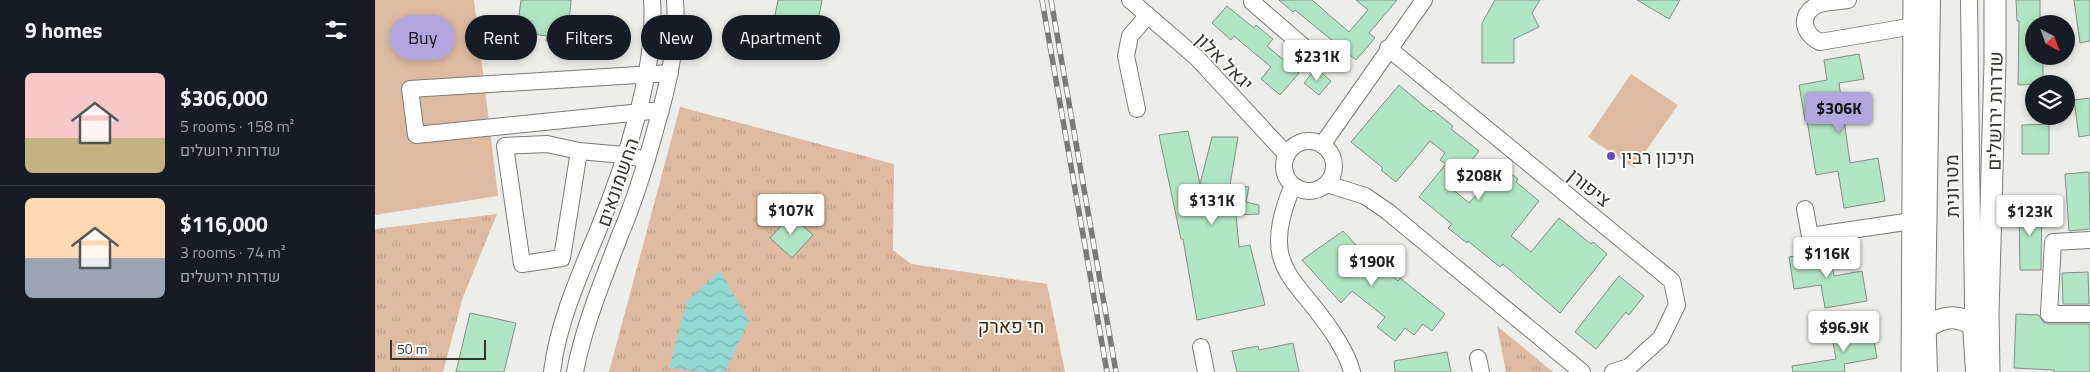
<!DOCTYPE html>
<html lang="en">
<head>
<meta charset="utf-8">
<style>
  :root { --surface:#171b24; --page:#20242c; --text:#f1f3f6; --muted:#9ea1a6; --line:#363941; --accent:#b2a6de }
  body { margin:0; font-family:"Titillium Web",Heebo,sans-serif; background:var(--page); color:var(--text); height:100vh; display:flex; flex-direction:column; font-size:19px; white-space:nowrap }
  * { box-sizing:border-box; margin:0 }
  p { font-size:16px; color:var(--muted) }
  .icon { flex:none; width:28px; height:28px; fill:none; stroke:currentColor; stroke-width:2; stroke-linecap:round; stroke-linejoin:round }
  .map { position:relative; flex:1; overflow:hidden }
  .details { display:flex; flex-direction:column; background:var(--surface); width:375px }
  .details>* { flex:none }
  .guide { position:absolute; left:15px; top:15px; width:475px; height:45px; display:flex; gap:10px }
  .needle { width:32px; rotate:139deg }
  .controls { position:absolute; left:1650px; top:15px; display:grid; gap:10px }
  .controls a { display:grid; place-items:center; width:50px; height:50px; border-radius:50%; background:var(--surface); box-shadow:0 2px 8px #0003; font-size:25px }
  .scale { position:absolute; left:15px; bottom:12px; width:96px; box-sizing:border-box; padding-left:5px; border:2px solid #343533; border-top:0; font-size:14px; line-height:18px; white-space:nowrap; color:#343533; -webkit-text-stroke:4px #fafcf8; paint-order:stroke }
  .price { position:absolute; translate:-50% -42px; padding:0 11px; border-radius:5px; background:#fff; color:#222; font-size:16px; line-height:32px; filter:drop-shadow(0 1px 2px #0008) }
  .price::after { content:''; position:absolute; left:50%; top:30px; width:15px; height:11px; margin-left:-8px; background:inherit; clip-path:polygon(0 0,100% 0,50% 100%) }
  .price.selected { background:var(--accent); color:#111 }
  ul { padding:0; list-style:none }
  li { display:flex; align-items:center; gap:15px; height:125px; padding:0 25px }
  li+li { border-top:1px solid var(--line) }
  li span { display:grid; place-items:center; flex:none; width:140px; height:100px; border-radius:8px; color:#555 }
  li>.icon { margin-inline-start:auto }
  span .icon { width:60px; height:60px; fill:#fffc; stroke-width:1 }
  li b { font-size:21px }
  h2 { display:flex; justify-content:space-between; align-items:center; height:60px; padding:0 25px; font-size:21px }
  .pill { padding:0 18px; border-radius:22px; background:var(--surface); box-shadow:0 2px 8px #0003; font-size:18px; line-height:45px }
  .pill.selected { background:var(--accent); color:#111 }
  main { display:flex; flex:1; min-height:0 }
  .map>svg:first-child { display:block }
</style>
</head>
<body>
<main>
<section class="details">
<h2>9 homes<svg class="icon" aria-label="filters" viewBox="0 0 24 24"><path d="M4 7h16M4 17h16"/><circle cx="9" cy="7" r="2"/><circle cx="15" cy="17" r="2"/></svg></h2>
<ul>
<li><span style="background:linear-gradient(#f6c9c9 65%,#c2b280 0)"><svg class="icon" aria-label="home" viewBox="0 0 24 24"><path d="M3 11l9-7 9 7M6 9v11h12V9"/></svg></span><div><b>$306,000</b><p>5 rooms · 158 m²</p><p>שדרות ירושלים</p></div></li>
<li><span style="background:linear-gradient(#ffd9b3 60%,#9aa5b1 0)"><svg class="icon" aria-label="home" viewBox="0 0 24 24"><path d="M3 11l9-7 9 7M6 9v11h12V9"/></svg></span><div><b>$116,000</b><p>3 rooms · 74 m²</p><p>שדרות ירושלים</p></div></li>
</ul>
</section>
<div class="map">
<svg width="1715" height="372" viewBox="0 0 1715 372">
  <defs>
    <pattern id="park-tufts" width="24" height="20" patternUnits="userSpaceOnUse" patternTransform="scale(1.25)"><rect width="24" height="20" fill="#debaa0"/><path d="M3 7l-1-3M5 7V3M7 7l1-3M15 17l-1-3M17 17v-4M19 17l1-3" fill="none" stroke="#bfa08a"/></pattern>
    <pattern id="water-waves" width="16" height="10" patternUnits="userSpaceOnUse" patternTransform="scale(1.25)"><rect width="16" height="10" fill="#91d8d2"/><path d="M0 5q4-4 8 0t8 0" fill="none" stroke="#7ebab5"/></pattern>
  </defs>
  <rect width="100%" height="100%" fill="#edeeea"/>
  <path fill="url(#park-tufts)" d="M305,107L519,164L518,250L536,264L672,284L690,372H234Z
    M122,214L88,297L68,372H0V229Z
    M1122,326L1178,372H1131Z"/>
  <path fill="#debaa0" d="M0,0H99L123,196L0,215Z
    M1256,74L1303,105L1259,168L1213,137Z"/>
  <path fill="url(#water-waves)" d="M345,271L374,321L350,372H329L294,368L312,301Z"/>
  <path fill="#b1e6c4" stroke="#868a87" d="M146,0H196L192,43L171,41L172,36L142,32Z
    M403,0H447L442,26L430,44L406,40L399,20Z
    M904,0H937L974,32L993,10L981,0H1022L994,33L1000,38L981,60L920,10L918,12Z
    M1120,0H1165L1157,13L1164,27L1139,39V63H1107V23Z
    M1262,0H1305L1294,19Z
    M1641,0H1665V20H1659V56H1668V84L1643,85L1644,21H1642Z
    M1699,0H1715V41L1705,43Z
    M852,6L879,28L881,25L898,39L892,46L924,73L905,95L886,79L896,67L859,36L856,40L837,23Z
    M1484,54L1489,79L1464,83L1475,163L1503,158L1510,201L1469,208L1463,171L1441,175L1432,120H1430L1424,85L1452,80L1449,60Z
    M941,68L956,81L944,95L929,83Z
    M1024,85L1056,112L1058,110L1078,126L1076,129L1104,151L1075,187L1094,203L1126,166L1143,179L1141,182L1164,201L1136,236L1156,252L1184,218L1216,244L1218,242L1232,254L1185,313L1128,264L1125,267L1093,241L1092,243L1073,228L1077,224L1044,197L1071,164L1065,160L1070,153L1055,141L1021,182L1006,170L1008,168L976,142Z
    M1715,98V135L1704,137L1699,100Z
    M1674,124V154H1647V125Z
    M813,131L825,184L837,137H863L855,185L874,187L871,202L884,205V214L861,215L864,247L875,245L890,305L822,320L808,239H806L784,135Z
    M1714,172L1715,229L1694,231L1690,174Z
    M1644,205H1667L1666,270H1645Z
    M416,215L438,235L417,258L395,238Z
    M968,231L982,246L1023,281L1025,278L1070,314L1057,331L1048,324L1039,335L1030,328L1020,341L1002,327L1010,317L977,291L966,303L927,260Z
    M1455,250L1459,276L1487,271L1492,301L1450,308L1446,285L1419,289L1414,257Z
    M1713,272L1714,304H1688L1687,273Z
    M1244,276L1269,296L1254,315L1251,312L1221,349L1200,332Z
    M95,313L141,323L129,372H81Z
    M1641,314L1664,315L1668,322L1674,324H1715V372H1679V370L1639,368Z
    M1497,330L1502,358L1469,364L1470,372H1418L1417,366L1461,359L1457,337Z
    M918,343L924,372H862L857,351L883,346L884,350Z
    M1072,352L1076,372H1020L1019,361Z"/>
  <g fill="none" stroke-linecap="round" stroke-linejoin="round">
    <g stroke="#7b7c79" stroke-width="18">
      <path id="minor" d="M755,0L822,58L912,155
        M878,0L877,2L928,46
        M1473,0C1464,2 1450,1 1442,5C1423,15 1428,34 1445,42L1539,26
        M1594,0L1598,307L1596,324L1599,372
        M1013,48L1297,281L1302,305L1286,338L1254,367L1238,372
        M762,109L751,56L755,36L772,16
        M286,110L41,135L35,89L295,73
        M909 166a25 25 0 1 1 50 0a25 25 0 1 1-50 0Z
        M947,145L1049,0
        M204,151L187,258L147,264L130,146L172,144L204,151L249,155L272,160
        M952,184L990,196L1012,211L1207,372
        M918,185C881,272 924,276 963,341C969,351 974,360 977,372
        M1430,209L1435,236L1537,221
        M1715,240L1678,242L1674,314H1715
        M826,347L831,372
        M1103,358L1106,372
        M177,372C183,322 205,274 224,228C250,164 282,69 277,0
        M200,372C209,325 228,280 245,235C260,200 271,164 281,127C293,86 303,43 300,0
        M1554,372L1552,309L1557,0"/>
    </g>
    <g stroke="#7b7c79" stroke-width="23">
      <path id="major" d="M1537,344C1550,323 1577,307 1600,327L1612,351
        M1537,372L1539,0
        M1614,372L1613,314L1620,62V0"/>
    </g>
    <use href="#minor" stroke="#fff" stroke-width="16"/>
    <use href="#major" stroke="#fff" stroke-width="21"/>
    <g stroke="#7a7b78" stroke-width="5.5">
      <path id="rail" d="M667,0L732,372
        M676,0L741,372"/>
    </g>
    <use href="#rail" stroke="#fafcf8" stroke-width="4" stroke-dasharray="11" stroke-linecap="butt"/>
  </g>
  <circle fill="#6548c1" stroke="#fafcf8" stroke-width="2" cx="1236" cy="156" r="5"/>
  <g text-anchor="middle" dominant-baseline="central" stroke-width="4" stroke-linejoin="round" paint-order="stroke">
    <g font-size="19" fill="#343533" stroke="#fafcf8">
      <text transform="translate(850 61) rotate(45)">יגאל אלון</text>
      <text transform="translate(1619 111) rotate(-89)">שדרות ירושלים</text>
      <text transform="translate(242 182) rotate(-71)">החשמונאים</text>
      <text transform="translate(1576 186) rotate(-91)">מטרונית</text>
      <text transform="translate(1215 187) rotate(39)">ציפורן</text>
    </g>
    <g font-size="19" fill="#343533" stroke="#fafcf8" text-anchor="start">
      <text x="1246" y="156">תיכון רבין</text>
    </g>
    <g font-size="19" fill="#44240a" stroke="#fafcf8">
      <text x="636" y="325">חי פארק</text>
    </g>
  </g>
</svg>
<div class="controls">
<a><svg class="needle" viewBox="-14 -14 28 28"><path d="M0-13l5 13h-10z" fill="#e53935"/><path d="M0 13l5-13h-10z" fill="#9ea1a6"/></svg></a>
<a><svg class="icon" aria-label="layers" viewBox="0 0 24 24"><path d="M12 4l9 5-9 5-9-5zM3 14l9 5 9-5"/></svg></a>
</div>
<div class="scale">50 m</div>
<b class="price" style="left:942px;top:82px">$231K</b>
<b class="price selected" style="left:1464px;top:134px">$306K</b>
<b class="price" style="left:1104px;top:201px">$208K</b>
<b class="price" style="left:837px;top:226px">$131K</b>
<b class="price" style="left:416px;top:236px">$107K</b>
<b class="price" style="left:1655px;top:237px">$123K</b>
<b class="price" style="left:1452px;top:279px">$116K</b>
<b class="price" style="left:997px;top:287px">$190K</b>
<b class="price" style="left:1469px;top:353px">$96.9K</b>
<div class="guide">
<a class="pill selected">Buy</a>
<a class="pill">Rent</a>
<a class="pill">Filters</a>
<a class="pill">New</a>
<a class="pill">Apartment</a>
</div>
</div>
</main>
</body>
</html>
